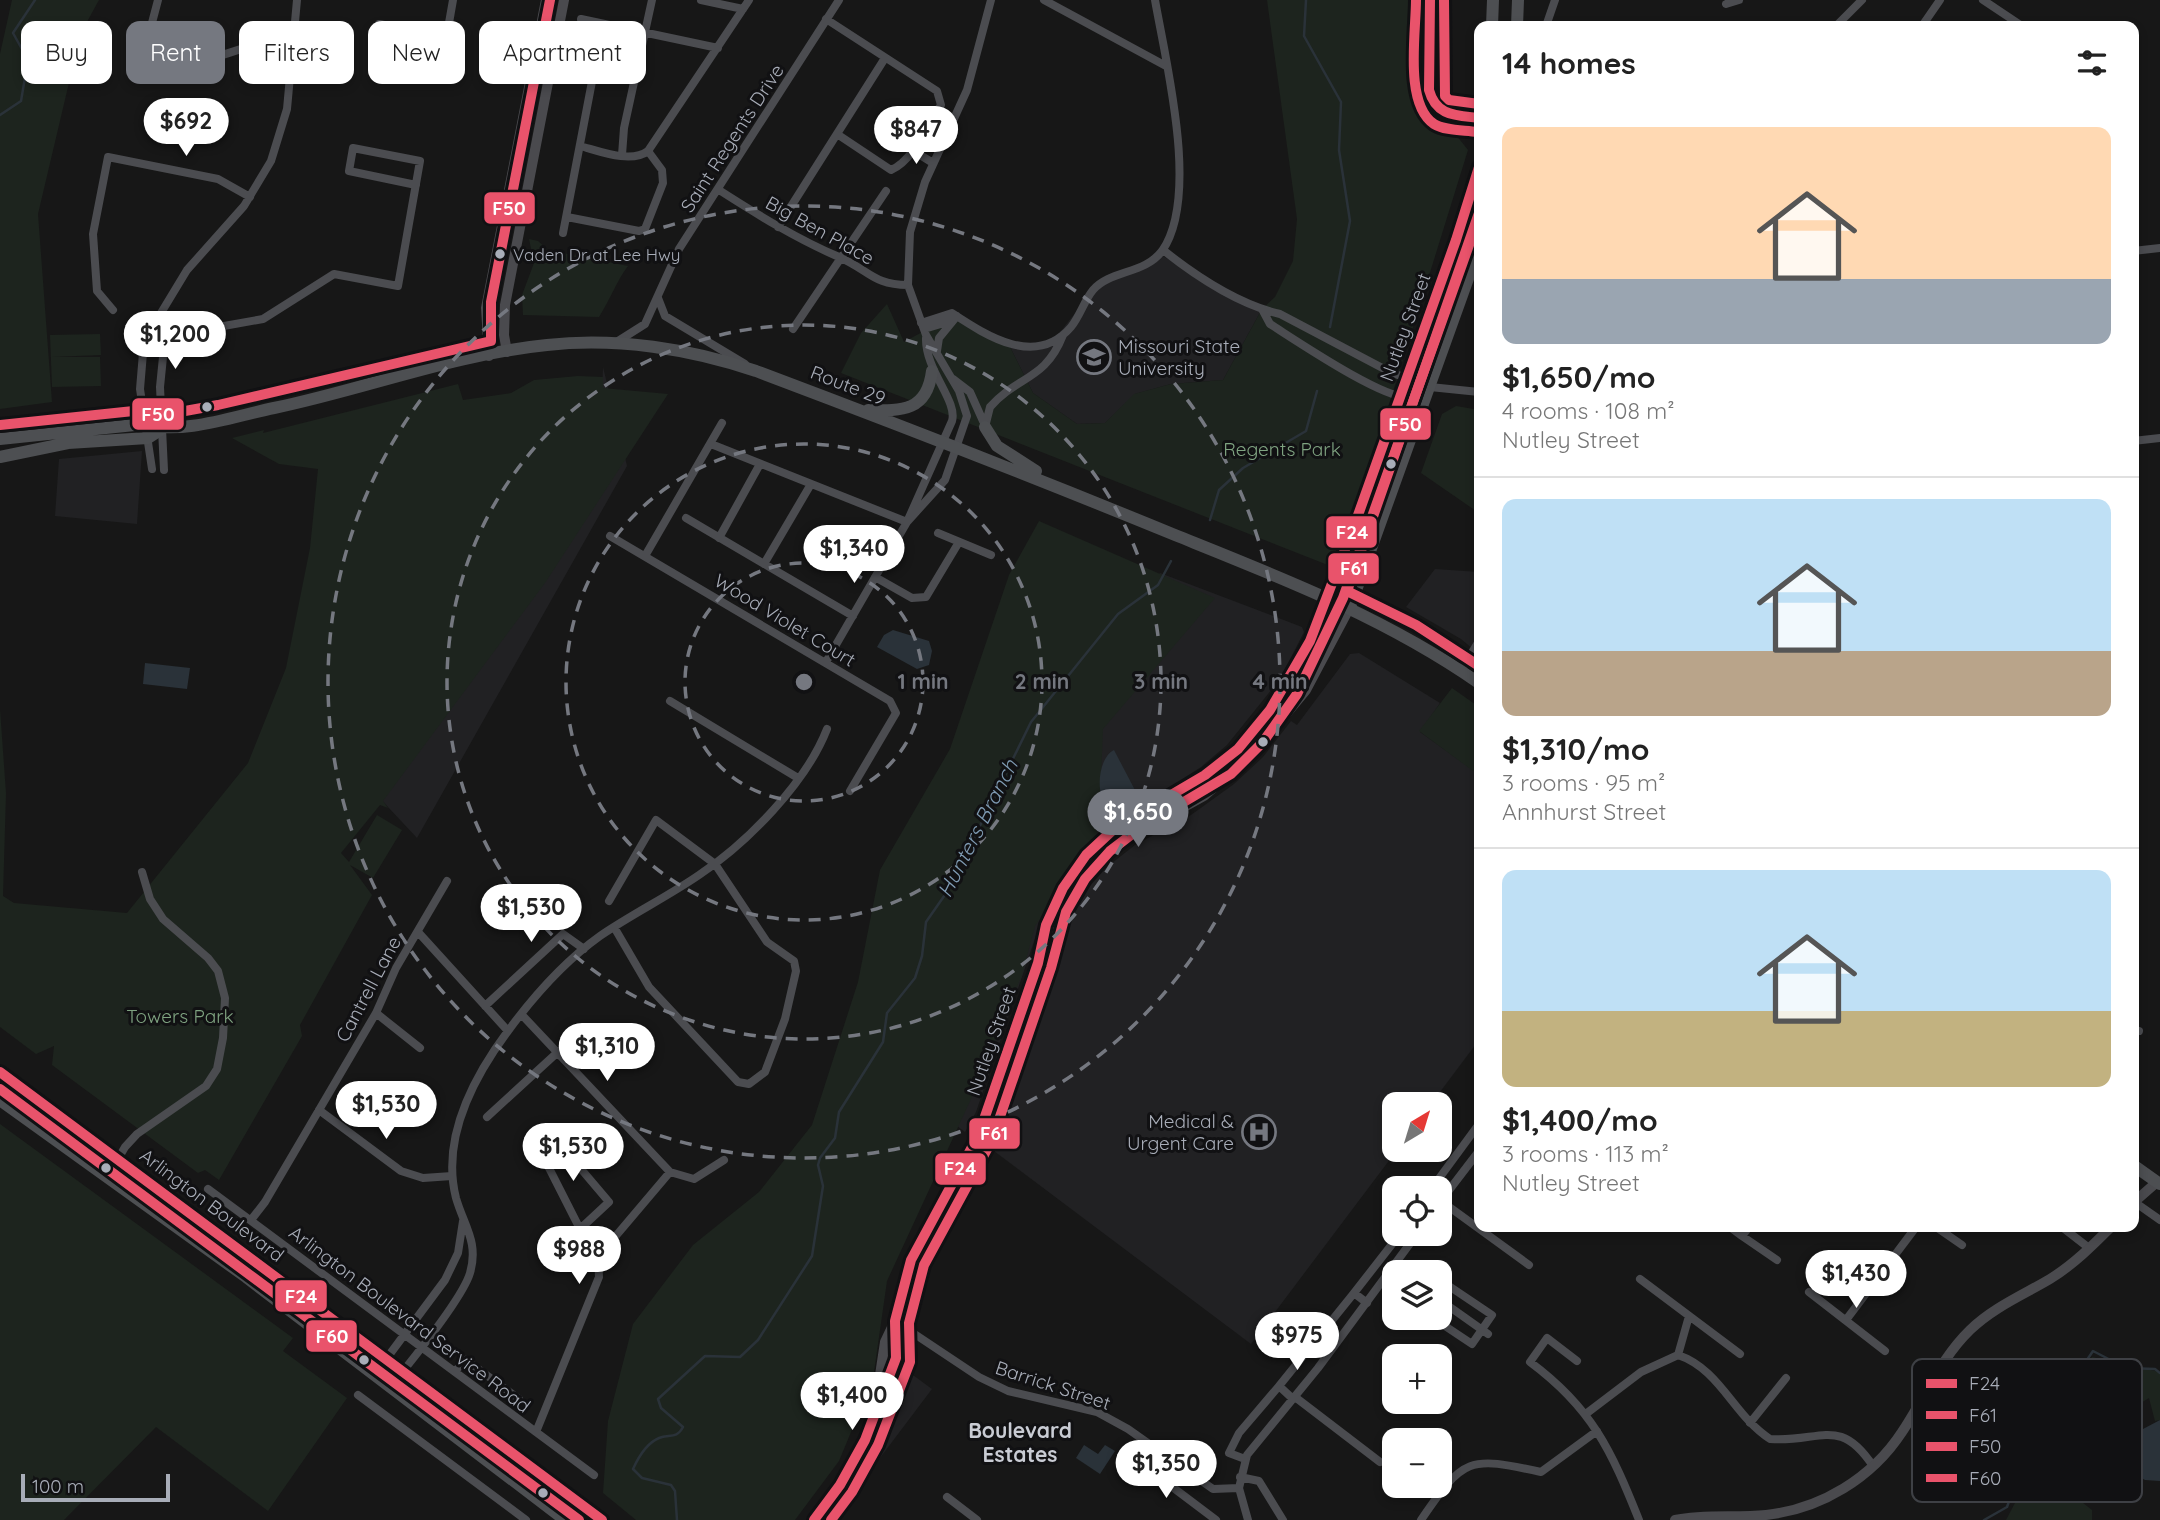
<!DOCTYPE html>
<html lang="en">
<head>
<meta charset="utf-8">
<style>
  :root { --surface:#fff; --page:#f2f2f2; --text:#222; --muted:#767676; --line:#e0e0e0; --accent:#757880 }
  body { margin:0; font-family:Quicksand,sans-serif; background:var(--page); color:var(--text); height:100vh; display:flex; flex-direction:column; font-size:26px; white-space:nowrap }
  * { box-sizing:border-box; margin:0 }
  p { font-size:23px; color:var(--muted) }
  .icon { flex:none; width:38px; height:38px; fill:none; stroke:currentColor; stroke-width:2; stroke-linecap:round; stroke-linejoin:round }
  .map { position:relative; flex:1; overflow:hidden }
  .panel { position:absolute; left:1474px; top:21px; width:665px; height:1211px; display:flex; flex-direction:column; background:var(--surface); border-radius:14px; box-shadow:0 4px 10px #0003 }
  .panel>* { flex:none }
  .top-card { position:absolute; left:21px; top:21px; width:665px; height:63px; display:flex; gap:14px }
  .needle { width:46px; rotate:38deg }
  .fabs { position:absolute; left:1382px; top:1092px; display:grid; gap:14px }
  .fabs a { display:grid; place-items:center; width:70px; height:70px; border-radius:14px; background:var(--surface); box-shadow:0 4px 10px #0003; font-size:35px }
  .scale { position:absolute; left:21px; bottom:18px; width:149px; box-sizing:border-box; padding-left:7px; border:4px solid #a8adb8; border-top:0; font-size:19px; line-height:24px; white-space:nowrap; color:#a8adb8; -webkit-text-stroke:5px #111113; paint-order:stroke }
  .price { position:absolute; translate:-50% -60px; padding:0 16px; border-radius:24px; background:#fff; color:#222; font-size:23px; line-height:46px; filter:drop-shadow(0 2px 4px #0008) }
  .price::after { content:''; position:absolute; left:50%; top:42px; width:21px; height:16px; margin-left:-10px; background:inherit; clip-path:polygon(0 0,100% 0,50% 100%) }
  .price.selected { background:var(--accent); color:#fff }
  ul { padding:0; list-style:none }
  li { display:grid; align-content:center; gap:14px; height:371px; padding:0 28px }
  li+li { border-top:2px solid var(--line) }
  li span { display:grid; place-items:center; height:217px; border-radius:14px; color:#555 }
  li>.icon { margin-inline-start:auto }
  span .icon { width:126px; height:126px; fill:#fffc; stroke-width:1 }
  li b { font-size:30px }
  h2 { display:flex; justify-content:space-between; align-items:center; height:84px; padding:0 28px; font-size:30px }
  .chip { padding:0 24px; border-radius:14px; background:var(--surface); box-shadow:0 4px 10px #0003; font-size:24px; line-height:63px }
  .chip.selected { background:var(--accent); color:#fff }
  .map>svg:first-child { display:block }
</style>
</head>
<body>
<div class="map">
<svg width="2160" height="1520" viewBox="0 0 2160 1520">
  <rect width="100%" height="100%" fill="#171717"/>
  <path fill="#212123" d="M1159,254L1262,309L1223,380L1171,384L1135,394L1105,423L1077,424L1033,393L1009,345L1053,341L1094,289Z
    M603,367L627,466L417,838L359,776L602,391Z
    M142,451L137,524L55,516L59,459Z
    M1435,569L1479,572V654L1461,639L1406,607Z
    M1160,573L1302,627L1304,632L1280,679L1227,745L1201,767L1170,787L1150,796L1143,792L1136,805L1114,819L1092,840L1045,909L976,1112L965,1132L877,1066Z
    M1359,653L1440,703L1420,732L1473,770L1479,763V1040L1431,1104H1395L1397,1150L1251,1344L990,1148L1008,1103L1060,945L1076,908L1089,887L1107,867L1135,845L1191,815L1234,784L1263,757L1291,721L1297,725L1350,654Z
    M902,1367L932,1389L849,1499L884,1431Z"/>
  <path fill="#1d241e" d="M12,0H99L88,20L72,70L38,214L52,402L0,409V54Z
    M1267,0H1412L1413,76L1426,112L1452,130L1468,150L1338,569L841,373L861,333L887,304L904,342L926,330L946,312L1009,345L1033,393L1077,424L1105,423L1134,394L1171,384L1223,380L1262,309L1275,297L1293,261L1297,219Z
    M529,239L538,241L548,250L628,266C616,282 610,300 599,317L523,315L522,295L534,263Z
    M100,334L101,355L52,357H100L101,386L52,387L50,335Z
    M578,376L603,377V388L668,394L545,583L383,801L388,808L380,805L341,853L349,862L377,815L402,830L373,878L350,865L372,895L300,1025L302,1036L219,1180L205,1170L198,1173L52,1065L54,1046L36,1054L0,1027V709L6,793L3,896L14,903L127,913L248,763L286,668L310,548L318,469L279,464L232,438L264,430L263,433L458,384L463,400L511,393L534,380Z
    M1456,406L1479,410V513L1421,473L1442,414Z
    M1039,521L1215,598L1103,729L1099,828L1089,849L1035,926L1022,975L977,1086L887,1281L873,1379L839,1461L795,1520H636L603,1493L608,1421L633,1324L693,1245L759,1192L812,1125L858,982L880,870L950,749L1009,575Z
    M1452,688L1479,707V763L1473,771L1419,731Z
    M0,1124L293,1338L283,1351L347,1398L268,1511L156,1427L64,1520H0Z
    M2092,1357L2160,1372V1420L2155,1421L2149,1398L2119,1416L2102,1437L2092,1436L2064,1488L2092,1510V1520H2006Z"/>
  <path fill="#2a3239" d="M893,630L929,641L932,651L929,665L917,669L877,647L884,635Z
    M145,663L190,668L187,689L143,684Z
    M1114,750L1136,792L1129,805L1118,810L1107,807C1095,794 1098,758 1114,750Z
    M2160,1420V1481L2145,1480L2131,1472L2127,1457L2143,1429Z
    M1084,1445L1098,1454L1105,1445L1115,1451L1100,1474L1076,1458Z"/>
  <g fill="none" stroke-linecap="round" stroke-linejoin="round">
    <path stroke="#2a3239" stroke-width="2.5" d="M1306,0L1304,36L1341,102L1339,150L1350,221L1330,327
      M0,115L21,101L28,60L13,33L35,0
      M1210,520L1219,490L1243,468L1306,431L1317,391
      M2096,1422L2133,1444
      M677,1520L675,1491L671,1485L642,1478L633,1469C638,1458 647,1443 659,1438C669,1434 677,1439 683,1427L661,1408L658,1399L705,1356L740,1357L758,1340L812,1256L823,1186L818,1165L820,1158L835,1138L839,1112L883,1042L887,1013L915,978L922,956L926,922L949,889L1031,722L1118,614L1158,585L1171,561
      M1984,1520L2007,1507L2020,1471L2041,1460L2053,1425L2064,1412L2087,1417L2095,1397L2078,1373L2093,1351L2126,1368L2155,1369L2160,1373"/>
    <path stroke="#4b4c50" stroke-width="8" d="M158,0L143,57C194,67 204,61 253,45
      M701,0L743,9
      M1044,0L1166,66
      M1983,0L2022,26
      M1726,4L1739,0
      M581,19L718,48
      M826,19L937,91L941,105C928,125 913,161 891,170L837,134
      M1546,26L1555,0
      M1836,26L1862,0
      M1922,26L1940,0
      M447,37L379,24L375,43L443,57L453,0
      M580,146C599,151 631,164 648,151L749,0
      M912,150L933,163
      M622,155L624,128L652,0
      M719,190C758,215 797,239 839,257C869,270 873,285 908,285
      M567,217L639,231L645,229L663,183L662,170L648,151
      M778,227L885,58
      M563,233L603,24
      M1163,250C1197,277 1237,304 1280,314L1390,372L1430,387L1479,392
      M2133,251L2160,248
      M658,298L665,316L745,364
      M1262,309L1270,324C1294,339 1385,401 1410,397C1416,396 1424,390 1430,387
      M113,310L97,291L93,234L108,157L218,179L250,197
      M161,318L207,329L263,319L334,274L398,286L420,161L353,148L349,171L416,185
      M161,318L165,337L160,387L164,470
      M921,323L952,313C987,336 1036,368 1071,327C1080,316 1084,301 1093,290C1110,270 1145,274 1162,251C1200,197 1166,63 1155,0
      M793,329L886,191
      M924,329L951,321
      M615,343L645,324L679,249L839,0
      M937,351L939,338L957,316
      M953,379L970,392L983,421
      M985,427L990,407C1018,375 1045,381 1063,335
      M2133,441L2160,438
      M711,444L907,522
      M152,469L140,389L144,341L187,270L244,206L271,161L287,109L297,0
      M686,518L853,616
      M907,522L945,480L967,416L959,391L926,335L908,285L910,232L925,182L967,90L991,0
      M938,533L991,555
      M610,536L890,701L896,713L850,791
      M719,538L760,464
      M645,556L722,423
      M764,564L811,484
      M875,577L912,598L926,597L959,542
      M826,662L907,522L952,421C958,401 925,370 926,338
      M1461,670L1479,641
      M670,701L798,778
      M609,901L656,820L715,864L767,942L794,961L796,971L785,1019L765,1072L749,1084L738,1082L649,987L614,927
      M418,932L508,1031
      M485,1006L563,934L584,949
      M376,1013L420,1048
      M522,1015L670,1172L694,1179L724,1160
      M2133,1030L2139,1031
      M319,1110L401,1171L423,1178L452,1176
      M487,1117L559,1051
      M570,1156L609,1202L580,1229L548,1166Z
      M107,1178L125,1147L137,1134L206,1086L217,1069L223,1038L225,998L218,971L208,958L163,919L150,899L142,872
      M1432,1188L1479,1124
      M208,1189L594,1475
      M1441,1201L1529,1265
      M2133,1201L2160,1220
      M1440,1202L1479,1151
      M251,1220L265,1202L376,1013L396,968L447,881
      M1730,1227L1742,1236L1749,1227
      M1936,1227L1962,1245
      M2062,1227L2089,1248
      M580,1229L598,1257
      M1742,1236L1777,1260
      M1640,1279L1740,1354
      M1809,1292L1885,1351
      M1354,1293L1400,1234
      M1440,1300L1488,1334
      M1433,1318L1472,1344L1492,1315L1440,1280
      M1846,1320L1916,1227
      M895,1321L979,1377L1008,1391L1097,1412L1128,1429L1213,1489L1239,1488
      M1678,1355L1689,1316
      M1577,1361L1547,1338L1530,1362C1592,1408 1611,1450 1639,1520
      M455,1371L466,1360L519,1399
      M375,1374L445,1280L458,1253L463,1221
      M391,1386C409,1364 463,1297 470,1273C479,1242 464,1226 456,1198C441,1139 473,1078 508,1031C533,997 565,961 600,936C632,914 667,897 699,875C747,843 806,783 827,729
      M1279,1386L1354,1293L1367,1303
      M358,1395L526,1520
      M1295,1397L1380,1462
      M1587,1413L1641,1372L1678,1355C1720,1369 1734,1416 1770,1439C1820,1443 1839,1415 1873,1466
      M1750,1423L1786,1378
      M536,1432L599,1277L598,1257L670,1172
      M1245,1459L1229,1453L1239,1433L1279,1386L1293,1399
      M1179,1467L1167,1483L1216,1520
      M1240,1477L1259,1481L1283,1520
      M947,1497L977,1520
      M1248,1520L1239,1488L1247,1455L1318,1368L1417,1234
      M1421,1520C1464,1457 1468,1456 1541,1472L1597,1431"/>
    <path stroke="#4a4a4e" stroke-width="10" d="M1430,0L1429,90L1433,104L1443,113L1479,118
      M507,352L504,335L505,305L564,0
      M489,356L486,308L546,0
      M1039,956C1042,906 1079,862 1114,829C1147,808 1185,793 1216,770C1271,729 1305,660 1330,598
      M2133,1203L2157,1182
      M883,1387L880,1375L885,1342L895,1321L911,1260L979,1134L1038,963L1069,898L1096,863L1116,845L1204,796L1253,754L1306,690L1350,607
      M814,1520C845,1479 866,1440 882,1391C891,1363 898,1354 895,1323
      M1675,1520C1705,1514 1736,1518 1766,1515C1821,1509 1872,1478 1902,1432C1925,1398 1940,1359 1970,1330C1994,1307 2023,1295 2050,1279C2073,1265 2093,1245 2111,1227"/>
    <path stroke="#4d4f52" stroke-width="12" d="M1492,26L1493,0
      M1517,26L1518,0
      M868,410C903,411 927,411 932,371
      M985,427L997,446L1036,471
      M0,439L144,424C184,435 234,416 274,408C365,389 455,354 547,345C616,337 691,349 756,371C897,424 1036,478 1175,535C1282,578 1384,617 1479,683
      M0,457L68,443L148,438L162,429
      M1330,598L1452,251L1479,166
      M1350,607L1479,248
      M0,1072L602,1520
      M0,1100L246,1277L565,1520
      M2133,1165L2160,1184"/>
    <g stroke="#111113" stroke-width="16">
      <path id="bus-1" d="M1430,0L1429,90C1436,116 1455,115 1479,118
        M0,1072L602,1520
        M814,1520L840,1485L865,1440L896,1358L895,1321L911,1260L979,1134L1038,963L1046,925L1063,888L1086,855L1115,828L1205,775L1238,749L1270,710L1310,641L1357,518L1456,240L1479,167"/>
    </g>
    <g stroke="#111113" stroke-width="16">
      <path id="bus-2" d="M1416,0C1416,33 1404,104 1434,124C1445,131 1465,130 1477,132
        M831,1520L852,1492L878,1445L910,1362L909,1323L924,1265L992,1140L1051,968L1066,912L1085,879L1110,851L1140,828L1231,774L1263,742L1297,694L1343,598L1479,217"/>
    </g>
    <g stroke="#111113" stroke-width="16">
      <path id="bus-3" d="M1444,0L1445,96L1449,100L1479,104
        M1479,213L1347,591L1416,625L1479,666
        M0,425L143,410L163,415L218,405L491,341V302L550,0"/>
    </g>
    <g stroke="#111113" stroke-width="16">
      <path id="bus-4" d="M0,1089L579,1520"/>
    </g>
    <use href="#bus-1" stroke="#e9536b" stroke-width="10"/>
    <use href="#bus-2" stroke="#e9536b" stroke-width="10"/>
    <use href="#bus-3" stroke="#e9536b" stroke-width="10"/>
    <use href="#bus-4" stroke="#e9536b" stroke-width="10"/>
  </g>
  <g fill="none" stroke="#757880" stroke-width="3.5" stroke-dasharray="12 9">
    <circle cx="804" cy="682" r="119"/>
    <circle cx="804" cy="682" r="238"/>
    <circle cx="804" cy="682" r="357"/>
    <circle cx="804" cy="682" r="476"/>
  </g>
  <defs>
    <g id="university-ring" transform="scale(1.75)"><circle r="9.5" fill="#111113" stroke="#757880" stroke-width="1.5"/><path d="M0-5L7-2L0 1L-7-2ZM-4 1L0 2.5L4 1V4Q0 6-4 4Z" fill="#757880"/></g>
    <g id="hospital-ring" transform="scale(1.75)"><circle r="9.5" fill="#111113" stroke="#757880" stroke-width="1.5"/><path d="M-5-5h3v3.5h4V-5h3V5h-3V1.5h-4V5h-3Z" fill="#757880"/></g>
  </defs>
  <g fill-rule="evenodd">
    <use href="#university-ring" x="1094" y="357"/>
    <use href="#hospital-ring" x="1259" y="1132"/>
  </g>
  <g fill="#a8adb8" stroke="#111113" stroke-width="2.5">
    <circle cx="500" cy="254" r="6"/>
    <circle cx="207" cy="407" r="6"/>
    <circle cx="1391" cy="464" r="6"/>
    <circle cx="1263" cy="742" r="6"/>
    <circle cx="106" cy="1168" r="6"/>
    <circle cx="364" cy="1360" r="6"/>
    <circle cx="543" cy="1493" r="6"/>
  </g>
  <g text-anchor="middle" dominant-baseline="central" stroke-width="6" stroke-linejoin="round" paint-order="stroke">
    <g font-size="17" fill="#a8adb8" stroke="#111113" text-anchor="start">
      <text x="513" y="254">Vaden Dr at Lee Hwy</text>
    </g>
    <g font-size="19" fill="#a8adb8" stroke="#111113">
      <text transform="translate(732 138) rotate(-57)">Saint Regents Drive</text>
      <text transform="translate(820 230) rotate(29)">Big Ben Place</text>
      <text transform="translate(1405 327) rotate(-70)">Nutley Street</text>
      <text transform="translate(848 385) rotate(21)">Route 29</text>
      <text transform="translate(785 620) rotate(31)">Wood Violet Court</text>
      <text transform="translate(368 989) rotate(-62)">Cantrell Lane</text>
      <text transform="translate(991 1041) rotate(-71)">Nutley Street</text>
      <text transform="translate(212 1205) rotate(37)">Arlington Boulevard</text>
      <text transform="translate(410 1319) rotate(37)">Arlington Boulevard Service Road</text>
      <text transform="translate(1053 1385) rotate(18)">Barrick Street</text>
    </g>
    <g font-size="19" fill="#a8adb8" stroke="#111113" text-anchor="start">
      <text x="1118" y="346">Missouri State<tspan x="1118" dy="22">University</tspan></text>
      <text x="1234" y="1121" text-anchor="end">Medical &amp;<tspan x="1234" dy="22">Urgent Care</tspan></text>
    </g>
    <g font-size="19" fill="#7fa381" stroke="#111113">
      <text x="1282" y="449">Regents Park</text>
      <text x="180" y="1016">Towers Park</text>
    </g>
    <g font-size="21" font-style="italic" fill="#7f9bb3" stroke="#111113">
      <text transform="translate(977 828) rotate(-63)">Hunters Branch</text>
    </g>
    <g font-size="21" font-weight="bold" fill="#c9ccd4" stroke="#111113">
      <text x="1020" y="1430">Boulevard<tspan x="1020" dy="24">Estates</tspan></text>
    </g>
  </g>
  <rect x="1912" y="1359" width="230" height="143" rx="10" fill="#111113" stroke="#3e4045" stroke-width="2"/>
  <rect x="1926" y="1379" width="31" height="9" fill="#e9536b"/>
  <rect x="1926" y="1411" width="31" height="8" fill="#e9536b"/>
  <rect x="1926" y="1442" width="31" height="9" fill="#e9536b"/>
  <rect x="1926" y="1474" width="31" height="8" fill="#e9536b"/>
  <g font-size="19" fill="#a8adb8">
    <text x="1969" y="1390">F24</text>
    <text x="1969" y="1422">F61</text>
    <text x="1969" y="1453">F50</text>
    <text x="1969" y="1485">F60</text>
  </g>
  <circle cx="804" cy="682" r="10" fill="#757880" stroke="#111113" stroke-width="3.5"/>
  <g font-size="21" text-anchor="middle" font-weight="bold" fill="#757880" stroke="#111113" stroke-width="6" stroke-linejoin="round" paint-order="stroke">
    <text x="923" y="689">1 min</text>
    <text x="1042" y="689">2 min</text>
    <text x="1161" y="689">3 min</text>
    <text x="1280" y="689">4 min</text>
  </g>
  <g stroke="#111113" stroke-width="2.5">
    <rect x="483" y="191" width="53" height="34" rx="7" fill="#e9536b"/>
    <rect x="131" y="397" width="54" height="34" rx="7" fill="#e9536b"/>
    <rect x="1379" y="407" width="53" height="34" rx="7" fill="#e9536b"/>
    <rect x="1325" y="515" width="53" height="34" rx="7" fill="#e9536b"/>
    <rect x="1327" y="552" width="53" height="33" rx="7" fill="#e9536b"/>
    <rect x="968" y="1117" width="53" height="33" rx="7" fill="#e9536b"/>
    <rect x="934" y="1152" width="53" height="34" rx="7" fill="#e9536b"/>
    <rect x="274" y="1279" width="54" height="34" rx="7" fill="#e9536b"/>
    <rect x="305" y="1319" width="53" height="34" rx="7" fill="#e9536b"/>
  </g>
  <g font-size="19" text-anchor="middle" font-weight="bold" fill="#fff">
    <text x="509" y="215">F50</text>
    <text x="158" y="421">F50</text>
    <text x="1405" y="431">F50</text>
    <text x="1352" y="539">F24</text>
    <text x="1354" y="575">F61</text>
    <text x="994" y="1140">F61</text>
    <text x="960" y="1175">F24</text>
    <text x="301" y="1303">F24</text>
    <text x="332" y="1343">F60</text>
  </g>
</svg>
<div class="fabs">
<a><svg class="needle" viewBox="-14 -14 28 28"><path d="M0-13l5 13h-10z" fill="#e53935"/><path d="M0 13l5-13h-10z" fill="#767676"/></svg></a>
<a><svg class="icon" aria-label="locate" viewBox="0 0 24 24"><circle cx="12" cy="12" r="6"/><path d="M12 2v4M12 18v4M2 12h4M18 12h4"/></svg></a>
<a><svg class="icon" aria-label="layers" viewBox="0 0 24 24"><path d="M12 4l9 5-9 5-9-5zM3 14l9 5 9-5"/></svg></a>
<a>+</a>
<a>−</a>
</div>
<div class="scale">100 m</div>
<b class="price" style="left:186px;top:158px">$692</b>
<b class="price" style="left:916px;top:166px">$847</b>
<b class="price" style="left:175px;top:371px">$1,200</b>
<b class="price" style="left:854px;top:585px">$1,340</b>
<b class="price selected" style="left:1138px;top:849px">$1,650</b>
<b class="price" style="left:531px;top:944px">$1,530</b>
<b class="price" style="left:607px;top:1083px">$1,310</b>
<b class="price" style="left:386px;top:1141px">$1,530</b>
<b class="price" style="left:573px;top:1183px">$1,530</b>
<b class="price" style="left:579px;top:1286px">$988</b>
<b class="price" style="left:1856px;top:1310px">$1,430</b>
<b class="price" style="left:1297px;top:1372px">$975</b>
<b class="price" style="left:852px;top:1432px">$1,400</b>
<b class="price" style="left:1166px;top:1500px">$1,350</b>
<div class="top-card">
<a class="chip">Buy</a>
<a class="chip selected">Rent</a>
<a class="chip">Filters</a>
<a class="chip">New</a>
<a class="chip">Apartment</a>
</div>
<section class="panel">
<h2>14 homes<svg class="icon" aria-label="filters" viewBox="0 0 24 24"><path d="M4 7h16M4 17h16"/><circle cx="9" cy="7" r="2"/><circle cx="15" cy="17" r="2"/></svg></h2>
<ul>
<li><span style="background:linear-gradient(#ffd9b3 70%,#9aa5b1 0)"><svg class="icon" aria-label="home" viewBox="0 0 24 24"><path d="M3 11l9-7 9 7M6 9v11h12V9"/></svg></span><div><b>$1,650/mo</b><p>4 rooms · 108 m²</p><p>Nutley Street</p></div></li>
<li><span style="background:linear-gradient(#bfe0f5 70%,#b9a48a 0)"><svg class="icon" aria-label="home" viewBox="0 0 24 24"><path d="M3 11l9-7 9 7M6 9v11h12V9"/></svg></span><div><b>$1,310/mo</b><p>3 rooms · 95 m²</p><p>Annhurst Street</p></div></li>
<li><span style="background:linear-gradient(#bfe0f5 65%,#c2b280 0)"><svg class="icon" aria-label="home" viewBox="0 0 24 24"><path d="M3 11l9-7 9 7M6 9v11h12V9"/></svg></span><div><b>$1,400/mo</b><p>3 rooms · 113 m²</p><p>Nutley Street</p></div></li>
</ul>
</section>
</div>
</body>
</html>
